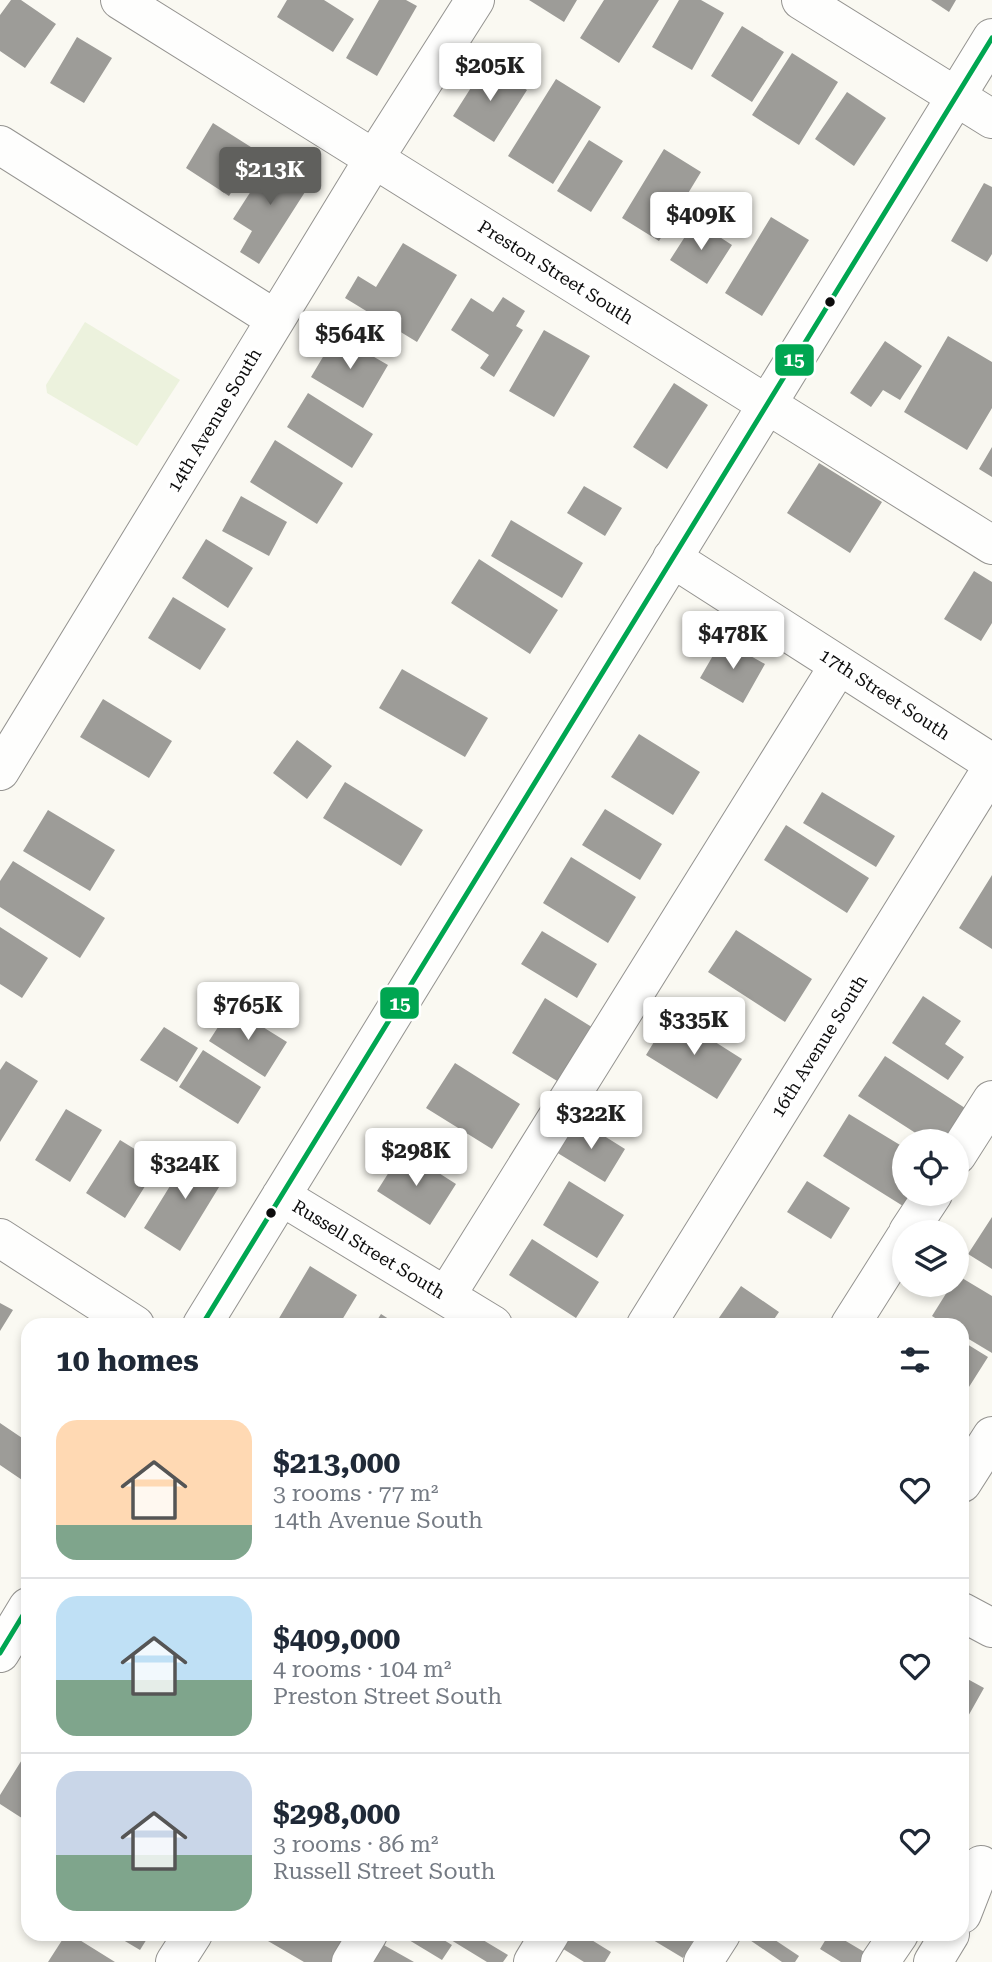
<!DOCTYPE html>
<html lang="en">
<head>
<meta charset="utf-8">
<style>
  :root { --surface:#fff; --page:#f6f6f7; --text:#1f2937; --muted:#747a83; --line:#e0e1e3; --accent:#60605d }
  body { margin:0; font-family:"Roboto Serif",serif; background:var(--page); color:var(--text); height:100vh; display:flex; flex-direction:column; font-size:26px; white-space:nowrap }
  * { box-sizing:border-box; margin:0 }
  p { font-size:23px; color:var(--muted) }
  .icon { flex:none; width:38px; height:38px; fill:none; stroke:currentColor; stroke-width:2; stroke-linecap:round; stroke-linejoin:round }
  .map { position:relative; flex:1; overflow:hidden }
  .drawer { position:absolute; left:21px; top:1318px; width:948px; height:623px; display:flex; flex-direction:column; background:var(--surface); border-radius:21px; box-shadow:0 4px 10px #0003 }
  .drawer>* { flex:none }
  .controls { position:absolute; left:892px; top:1129px; display:grid; gap:14px }
  .controls a { display:grid; place-items:center; width:77px; height:77px; border-radius:50%; background:var(--surface); box-shadow:0 4px 10px #0003; font-size:35px }
  .price { position:absolute; translate:-50% -60px; padding:0 16px; border-radius:7px; background:#fff; color:#222; font-size:23px; line-height:46px; filter:drop-shadow(0 2px 4px #0008) }
  .price::after { content:''; position:absolute; left:50%; top:42px; width:21px; height:16px; margin-left:-10px; background:inherit; clip-path:polygon(0 0,100% 0,50% 100%) }
  .price.selected { background:var(--accent); color:#fff }
  ul { padding:0; list-style:none }
  li { display:flex; align-items:center; gap:21px; height:175px; padding:0 35px }
  li+li { border-top:2px solid var(--line) }
  li span { display:grid; place-items:center; flex:none; width:196px; height:140px; border-radius:21px; color:#555 }
  li>.icon { margin-inline-start:auto }
  span .icon { width:84px; height:84px; fill:#fffc; stroke-width:1 }
  li b { font-size:30px }
  h2 { display:flex; justify-content:space-between; align-items:center; height:84px; padding:0 35px; font-size:30px }
  .map>svg:first-child { display:block }
</style>
</head>
<body>
<div class="map">
<svg width="992" height="1962" viewBox="0 0 992 1962">
  <rect width="100%" height="100%" fill="#faf9f2"/>
  <path fill="#ecf2dd" d="M85,322L180,380L137,446L47,393L46,385Z"/>
  <path fill="#9d9c98" d="M11,0H21L56,24L25,68L0,51V15Z
    M287,0H324L354,19L333,52L277,17Z
    M379,0H406L417,6L377,76L346,58Z
    M529,0H577L564,22Z
    M604,0H659L619,63L580,38Z
    M679,0H701L724,13L692,70L652,47Z
    M931,0H956L949,12Z
    M742,26L784,52L752,102L711,76Z
    M77,37L112,58L84,103L50,83Z
    M792,53L838,82L799,145L752,115Z
    M486,64L527,90L494,142L453,116Z
    M556,79L601,107L553,184L508,156Z
    M847,92L886,118L854,166L815,139Z
    M213,123L257,151L229,196L186,168Z
    M589,140L623,161L591,212L557,191Z
    M664,149L701,172L659,241L622,218Z
    M273,157L312,181L259,264L240,252L252,231L233,219Z
    M984,183L992,187V254L987,262L951,241Z
    M771,217L809,240L762,316L725,293Z
    M695,221L732,245L707,284L670,260Z
    M403,243L457,275L417,342L345,298L358,276L376,287Z
    M503,297L525,311L516,326L523,330L494,377L480,368L489,355L451,330L471,298L493,312Z
    M544,330L590,356L554,417L509,391Z
    M336,335L388,365L363,408L311,377Z
    M948,336L992,362V408L967,450L904,412Z
    M885,341L922,366L900,400L883,390L871,407L850,393Z
    M674,383L708,405L667,469L633,447Z
    M308,393L373,434L352,468L287,427Z
    M275,440L343,483L317,524L250,482Z
    M992,447V477L979,469Z
    M819,463L882,502L850,553L787,513Z
    M584,486L622,508L605,536L567,513Z
    M241,496L287,522L269,556L222,531Z
    M511,520L583,563L562,598L491,556Z
    M206,539L253,568L228,608L182,578Z
    M479,559L558,610L530,654L451,603Z
    M974,571L992,582V623L981,641L944,619Z
    M173,597L226,629L200,670L148,638Z
    M722,640L765,664L743,703L700,678Z
    M402,669L488,718L465,757L379,708Z
    M103,699L172,741L149,778L80,737Z
    M639,734L700,772L673,815L611,777Z
    M297,740L332,766L307,799L273,773Z
    M345,782L423,830L401,866L323,818Z
    M822,792L895,836L876,867L803,823Z
    M605,809L662,844L640,880L582,845Z
    M48,810L115,850L90,891L23,851Z
    M786,825L869,878L847,913L764,860Z
    M571,857L636,897L608,943L543,903Z
    M13,861L105,918L80,958L0,907V881Z
    M992,875V949L959,928Z
    M0,927L48,958L22,998L0,984Z
    M736,930L812,979L785,1022L708,972Z
    M542,931L597,964L577,998L521,964Z
    M923,996L961,1021L945,1044L964,1057L948,1080L892,1043Z
    M545,998L595,1029L562,1084L512,1053Z
    M231,1007L287,1042L265,1077L209,1041Z
    M671,1014L742,1059L717,1099L646,1055Z
    M164,1027L198,1048L177,1082L140,1060Z
    M203,1050L261,1087L238,1124L179,1087Z
    M885,1056L965,1108L944,1141H928L858,1096Z
    M6,1061L38,1081L0,1142V1070Z
    M455,1063L520,1104L492,1149L426,1108Z
    M66,1109L102,1130L70,1182L35,1160Z
    M849,1114L905,1148V1194H911L903,1206L823,1156Z
    M577,1119L625,1149L605,1182L556,1152Z
    M120,1140L159,1164L125,1218L86,1193Z
    M403,1150L456,1184L430,1225L377,1191Z
    M191,1152L227,1174L180,1251L144,1228Z
    M569,1181L624,1215L597,1258L543,1225Z
    M807,1181L850,1208L831,1239L787,1212Z
    M992,1217V1269L968,1254Z
    M532,1239L599,1282L576,1318L509,1275Z
    M310,1266L357,1295L339,1325H275Z
    M957,1275L992,1296V1353L962,1335V1325H946L932,1316L952,1284H957Z
    M741,1286L779,1312L770,1325H714Z
    M0,1303L13,1310L0,1331Z
    M381,1314L398,1325H374Z
    M962,1341L988,1357L962,1398Z
    M0,1423L28,1442V1484L0,1465Z
    M962,1676L984,1688L962,1727Z
    M28,1750V1822L0,1804V1795Z
    M66,1934H70L115,1962H48Z
    M113,1934H150L140,1950Z
    M272,1934H341L354,1941L341,1962H304L268,1941Z
    M399,1934H434L452,1945L442,1960Z
    M455,1934H473L508,1955L503,1962H487L451,1940Z
    M565,1934H582L611,1952L605,1962H584L557,1945Z
    M643,1934H681L693,1941L683,1958Z
    M741,1934H766L799,1956L795,1962H782Z
    M829,1934H834L866,1953L860,1962H841L820,1949Z
    M382,1944L414,1962H372Z"/>
  <g fill="none" stroke-linecap="round" stroke-linejoin="round">
    <g stroke="#949390" stroke-width="40">
      <path id="minor" d="M120,0L992,545
        M801,0L992,119
        M0,145L275,319
        M672,558L992,763
        M0,771L367,170L475,0
        M957,1155L992,1100
        M281,1196L493,1325
        M908,1232L933,1194
        M0,1238L135,1325
        M446,1296L839,665
        M202,1325L992,38
        M646,1325L992,768
        M850,1325L905,1238
        M962,1483L992,1436
        M962,1612L992,1628
        M0,1653L28,1607
        M962,1914L981,1865
        M175,1962L193,1934
        M351,1962L368,1934
        M533,1962L550,1934
        M703,1962L721,1934
        M880,1962L899,1934
        M933,1962L950,1934"/>
    </g>
    <use href="#minor" stroke="#fefefd" stroke-width="38"/>
    <g stroke="#fff" stroke-width="10">
      <path id="bus-1" d="M202,1325L992,38
        M0,1653L28,1607"/>
    </g>
    <use href="#bus-1" stroke="#00a651" stroke-width="5"/>
  </g>
  <g fill="#0d0d0d" stroke="#fff" stroke-width="2.5">
    <circle cx="830" cy="302" r="6"/>
    <circle cx="271" cy="1213" r="6"/>
  </g>
  <g text-anchor="middle" dominant-baseline="central" stroke-width="7" stroke-linejoin="round" paint-order="stroke">
    <g font-size="18" fill="#0d0d0d" stroke="#fff">
      <text transform="translate(556 272) rotate(32)">Preston Street South</text>
      <text transform="translate(214 420) rotate(-59)">14th Avenue South</text>
      <text transform="translate(885 694) rotate(33)">17th Street South</text>
      <text transform="translate(819 1046) rotate(-58)">16th Avenue South</text>
      <text transform="translate(369 1249) rotate(31)">Russell Street South</text>
    </g>
  </g>
  <g stroke="#fff" stroke-width="2.5">
    <rect x="774" y="343" width="41" height="34" rx="7" fill="#00a651"/>
    <rect x="379" y="986" width="41" height="34" rx="7" fill="#00a651"/>
  </g>
  <g font-size="19" text-anchor="middle" font-weight="bold" fill="#fff">
    <text x="794" y="366">15</text>
    <text x="400" y="1010">15</text>
  </g>
</svg>
<div class="controls">
<a><svg class="icon" aria-label="locate" viewBox="0 0 24 24"><circle cx="12" cy="12" r="6"/><path d="M12 2v4M12 18v4M2 12h4M18 12h4"/></svg></a>
<a><svg class="icon" aria-label="layers" viewBox="0 0 24 24"><path d="M12 4l9 5-9 5-9-5zM3 14l9 5 9-5"/></svg></a>
</div>
<b class="price" style="left:490px;top:103px">$205K</b>
<b class="price selected" style="left:270px;top:207px">$213K</b>
<b class="price" style="left:701px;top:252px">$409K</b>
<b class="price" style="left:350px;top:371px">$564K</b>
<b class="price" style="left:733px;top:671px">$478K</b>
<b class="price" style="left:248px;top:1042px">$765K</b>
<b class="price" style="left:694px;top:1057px">$335K</b>
<b class="price" style="left:591px;top:1151px">$322K</b>
<b class="price" style="left:416px;top:1188px">$298K</b>
<b class="price" style="left:185px;top:1201px">$324K</b>
<section class="drawer">
<h2>10 homes<svg class="icon" aria-label="filters" viewBox="0 0 24 24"><path d="M4 7h16M4 17h16"/><circle cx="9" cy="7" r="2"/><circle cx="15" cy="17" r="2"/></svg></h2>
<ul>
<li><span style="background:linear-gradient(#ffd9b3 75%,#7fa58c 0)"><svg class="icon" aria-label="home" viewBox="0 0 24 24"><path d="M3 11l9-7 9 7M6 9v11h12V9"/></svg></span><div><b>$213,000</b><p>3 rooms · 77 m²</p><p>14th Avenue South</p></div><svg class="icon" aria-label="heart" viewBox="0 0 24 24"><path d="M12 20l-8-8c-3-5 5-10 8-4 3-6 11-1 8 4z"/></svg></li>
<li><span style="background:linear-gradient(#bfe0f5 60%,#7fa58c 0)"><svg class="icon" aria-label="home" viewBox="0 0 24 24"><path d="M3 11l9-7 9 7M6 9v11h12V9"/></svg></span><div><b>$409,000</b><p>4 rooms · 104 m²</p><p>Preston Street South</p></div><svg class="icon" aria-label="heart" viewBox="0 0 24 24"><path d="M12 20l-8-8c-3-5 5-10 8-4 3-6 11-1 8 4z"/></svg></li>
<li><span style="background:linear-gradient(#c9d6e8 60%,#7fa58c 0)"><svg class="icon" aria-label="home" viewBox="0 0 24 24"><path d="M3 11l9-7 9 7M6 9v11h12V9"/></svg></span><div><b>$298,000</b><p>3 rooms · 86 m²</p><p>Russell Street South</p></div><svg class="icon" aria-label="heart" viewBox="0 0 24 24"><path d="M12 20l-8-8c-3-5 5-10 8-4 3-6 11-1 8 4z"/></svg></li>
</ul>
</section>
</div>
</body>
</html>
